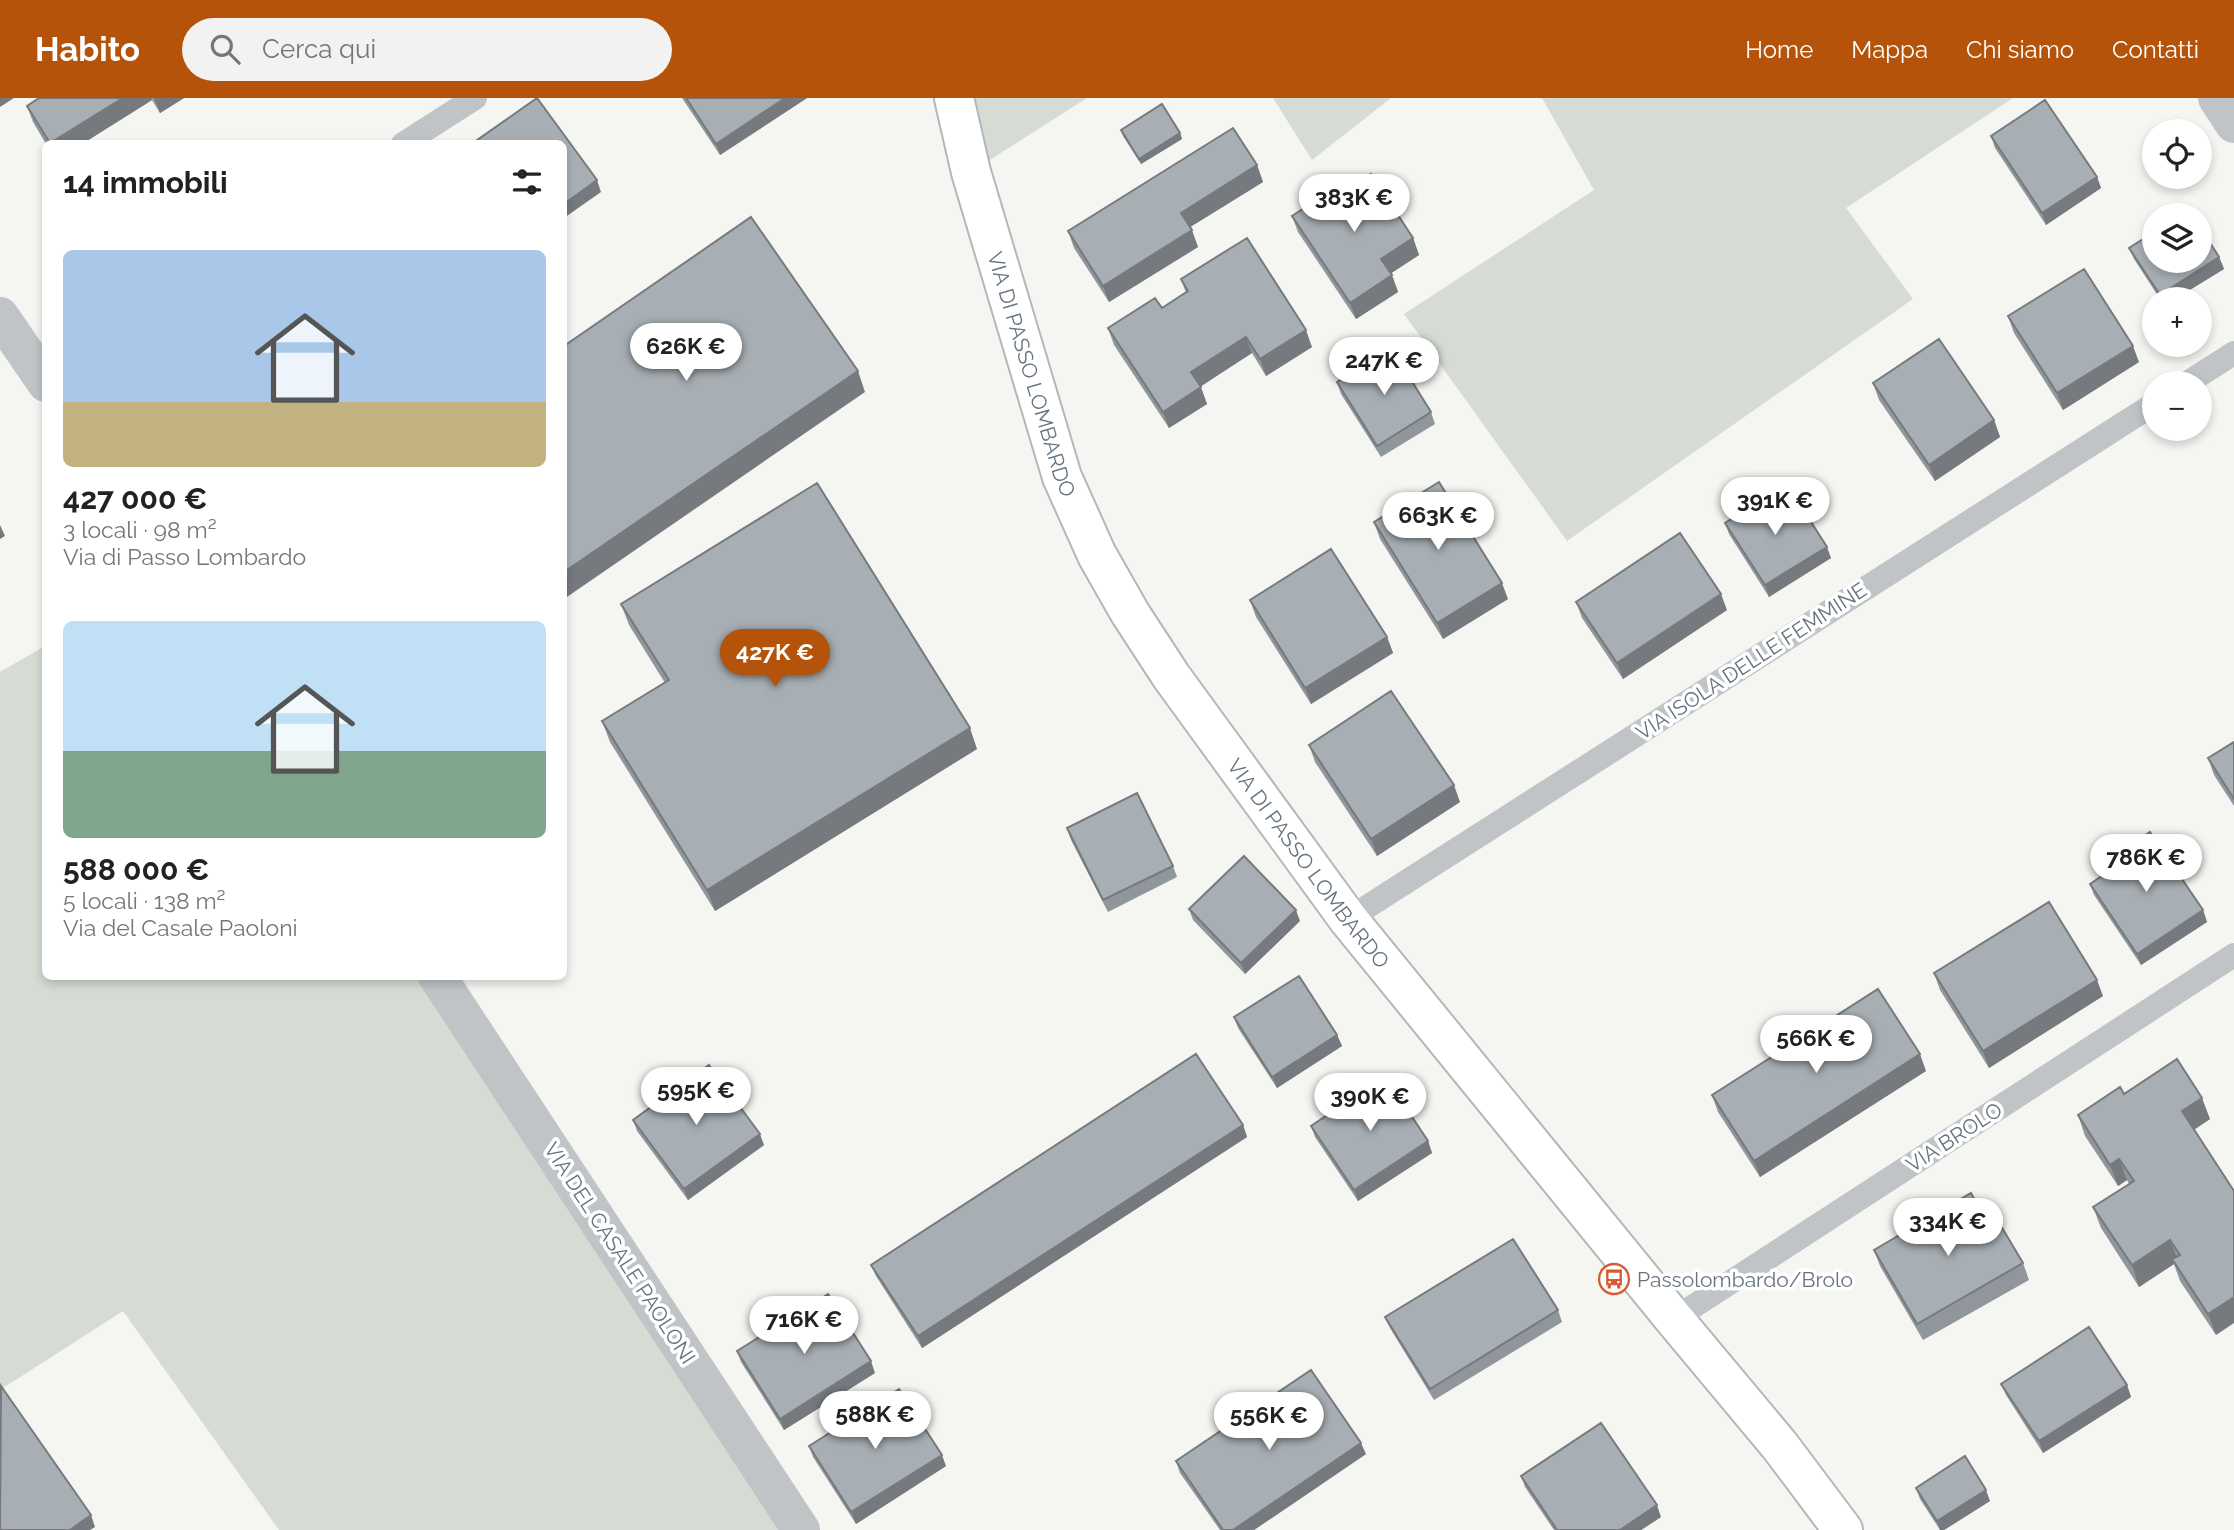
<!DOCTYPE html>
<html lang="it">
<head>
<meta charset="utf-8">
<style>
  :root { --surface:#fff; --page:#f2f2f2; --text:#222; --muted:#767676; --accent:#b45309 }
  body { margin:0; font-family:Raleway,sans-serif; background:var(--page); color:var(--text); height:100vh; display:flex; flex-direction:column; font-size:26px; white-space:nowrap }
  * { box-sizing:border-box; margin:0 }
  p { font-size:23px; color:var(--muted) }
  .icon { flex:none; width:38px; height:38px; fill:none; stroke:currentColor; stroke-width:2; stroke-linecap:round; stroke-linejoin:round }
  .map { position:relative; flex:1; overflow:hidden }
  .side { position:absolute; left:42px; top:42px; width:525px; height:840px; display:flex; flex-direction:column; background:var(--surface); border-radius:10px; box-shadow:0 4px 10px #0003 }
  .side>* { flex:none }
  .fabs { position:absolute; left:2142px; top:21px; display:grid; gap:14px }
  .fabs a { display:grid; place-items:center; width:70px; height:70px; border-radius:50%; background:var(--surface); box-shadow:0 4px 10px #0003; font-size:35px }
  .price { position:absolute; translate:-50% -60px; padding:0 16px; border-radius:24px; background:#fff; color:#222; font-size:23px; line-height:46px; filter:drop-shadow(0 2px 4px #0008) }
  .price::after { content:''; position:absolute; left:50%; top:42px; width:21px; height:16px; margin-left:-10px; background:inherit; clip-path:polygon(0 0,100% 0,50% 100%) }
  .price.selected { background:var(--accent); color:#fff }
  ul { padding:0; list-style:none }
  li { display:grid; align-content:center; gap:14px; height:371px; padding:0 21px }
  li span { display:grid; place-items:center; height:217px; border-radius:10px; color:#555 }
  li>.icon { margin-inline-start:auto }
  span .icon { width:126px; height:126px; fill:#fffc; stroke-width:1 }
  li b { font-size:30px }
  h2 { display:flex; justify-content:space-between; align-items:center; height:84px; padding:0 21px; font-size:30px }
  header { display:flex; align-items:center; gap:42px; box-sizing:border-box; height:98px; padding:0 35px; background:var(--accent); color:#fff }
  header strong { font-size:33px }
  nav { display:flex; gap:38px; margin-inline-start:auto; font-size:24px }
  .search { width:490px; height:63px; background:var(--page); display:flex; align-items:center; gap:18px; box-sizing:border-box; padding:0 24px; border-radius:38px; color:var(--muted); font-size:26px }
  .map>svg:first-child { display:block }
</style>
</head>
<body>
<header>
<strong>Habito</strong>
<div class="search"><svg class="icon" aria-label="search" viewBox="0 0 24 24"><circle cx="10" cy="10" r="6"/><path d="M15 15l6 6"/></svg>Cerca qui</div>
<nav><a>Home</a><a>Mappa</a><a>Chi siamo</a><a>Contatti</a></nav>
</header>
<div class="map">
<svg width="2234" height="1432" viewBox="0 0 2234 1432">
  <rect width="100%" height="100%" fill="#f5f5f2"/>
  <path fill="#d6dcd3" d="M973,0H1087L985,65Z
    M1273,0H1391L1312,62Z
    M1542,0H2013L1846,110L1913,201L1567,443L1404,216L1594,92Z
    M45,548L46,878L437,879L801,1432H279L123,1213L0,1292V574Z"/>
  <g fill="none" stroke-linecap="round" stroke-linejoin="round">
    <g stroke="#b3b7bb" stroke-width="42">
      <g id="secondary">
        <path id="s1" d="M954,0L971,74L1062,379L1097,457L1130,515L1171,578L1348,821L1674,1221L1780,1348L1843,1432"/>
      </g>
    </g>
    <path stroke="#c0c4c7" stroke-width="24" d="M403,46L475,0
      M2187,285L2234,255
      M1348,821L2154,306
      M1674,1221L2234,857"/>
    <path stroke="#c0c4c7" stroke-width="38" d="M2217,0L2234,26
      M0,218L46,285
      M437,878L801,1432"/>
    <use href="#secondary" stroke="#fff" stroke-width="38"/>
  </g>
  <path fill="#90969b" d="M39,0H184L160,15L152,2L82,46H46L33,24L27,8Z
    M682,0H807L720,57Z
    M1121,32L1180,35L1182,41L1141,66L1123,38Z
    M1991,38L2097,79L2101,90L2046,127L1995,50Z
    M1257,67L1263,84L1190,129L1198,149L1109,204L1074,150L1068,133Z
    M1352,89L1413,140L1419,157L1391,175L1398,194L1356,221L1298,134L1292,118Z
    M2129,150L2219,159L2224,171L2175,201H2160L2134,161Z
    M1181,181L1312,249L1266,278L1252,255L1200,288L1207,306L1169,330L1114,247L1108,230L1162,210L1186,195Z
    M2008,218L2139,264L2063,312L2014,235Z
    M1337,284L1431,314L1435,326L1381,359L1341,296Z
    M1873,285L1994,322L2000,339L1935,383L1879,302Z
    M1793,419L1831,460L1769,499L1729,436L1725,425Z
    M1374,424L1508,501L1443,541L1380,441Z
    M1250,502L1387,539L1393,555L1311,606L1256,519Z
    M1576,504L1727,512L1623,581L1582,520Z
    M621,506L977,651L715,813L610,644L602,623L665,585L629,527Z
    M2234,644V708L2214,677L2208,660Z
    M1309,647L1460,704L1377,758L1315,664Z
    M1067,730L1173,768L1177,779L1108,814L1071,742Z
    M2116,757L2203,812L2207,824L2141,867L2094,797L2090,786L2119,766Z
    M1189,811L1300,823L1245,876L1193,822Z
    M1934,875L2103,898L1989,970L1940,892Z
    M1234,919L1337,937L1342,948L1277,990L1238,930Z
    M1926,973L1760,1079L1718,1014L1712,997Z
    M2124,996L2210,1021L2194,1032L2216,1237L2180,1183L2174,1166L2139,1189L2101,1130L2093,1109L2129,1086L2127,1082L2118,1088L2085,1038L2078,1017Z
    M633,1022L764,1047L688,1102L637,1033Z
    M1243,1027L1247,1039L922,1250L876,1178L871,1167Z
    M1311,1028L1428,1043L1432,1055L1358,1103L1315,1039Z
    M1983,1117L2023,1165L2029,1182L1923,1242L1880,1168L1874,1152Z
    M1558,1212L1562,1224L1434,1302L1390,1230L1385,1219Z
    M737,1253L875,1275L784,1332L741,1264Z
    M2001,1286L2127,1287L2131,1299L2043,1355L2006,1297Z
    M809,1348L946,1368L856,1426L813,1359Z
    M1366,1356L1254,1432H1220L1180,1375L1176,1363Z
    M1521,1378L1661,1419L1641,1432H1554L1525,1389Z
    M1916,1390L1990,1403L1944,1432H1940L1920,1401Z"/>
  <path fill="#767a7e" d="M0,0H14L0,9Z
    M123,0H151L152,2L82,46H50Z
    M154,0H184L160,15Z
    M785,0H807L720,57L716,46Z
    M1180,35L1182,41L1141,66L1139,61Z
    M1257,67L1263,84L1187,131L1181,115Z
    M2097,79L2101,90L2046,127L2042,115Z
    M597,82L601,94L564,120V106Z
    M1192,132L1198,149L1109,204L1103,188Z
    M1413,140L1419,157L1387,178L1381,161Z
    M2219,159L2224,171L2175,201H2162L2160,197Z
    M1392,177L1398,194L1356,221L1350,205Z
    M1306,232L1312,249L1266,278L1260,261Z
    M1246,239L1252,255L1197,291L1191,274Z
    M2133,248L2139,264L2063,312L2057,295Z
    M858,273L865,294L564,501V474Z
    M1201,289L1207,306L1169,330L1163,314Z
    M1994,322L2000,339L1935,383L1929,367Z
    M0,427L5,438L0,441Z
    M1827,449L1831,460L1769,499L1765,487Z
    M1502,485L1508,501L1443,541L1437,525Z
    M1721,496L1727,512L1623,581L1617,565Z
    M1387,539L1393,555L1311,606L1305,590Z
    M970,630L977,651L715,813L707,792Z
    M1454,687L1460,704L1377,758L1371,741Z
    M1296,812L1300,823L1245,876L1241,865Z
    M2203,812L2207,824L2141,867L2137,856Z
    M2097,882L2103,898L1989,970L1983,953Z
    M1337,937L1342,948L1277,990L1272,979Z
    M1920,956L1926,973L1760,1079L1754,1063Z
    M2202,1000L2210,1021L2190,1034L2182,1013Z
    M1243,1027L1247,1039L922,1250L918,1238Z
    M760,1036L764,1047L688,1102L684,1091Z
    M1428,1043L1432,1055L1358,1103L1354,1092Z
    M2119,1061L2127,1082L2118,1088L2110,1067Z
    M2170,1142L2178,1163L2172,1161L2174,1166L2139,1189L2132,1167Z
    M2234,1199V1225L2216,1237L2208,1216Z
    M871,1263L875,1275L784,1332L780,1321Z
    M2127,1287L2131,1299L2043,1355L2039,1343Z
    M1361,1345L1366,1356L1254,1432H1233Z
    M942,1357L946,1368L856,1426L851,1414Z
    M1986,1392L1990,1403L1944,1432H1940L1937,1423Z
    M1657,1407L1661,1419L1641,1432H1620Z
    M91,1417L95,1429L90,1432H70Z"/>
  <path fill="#a8afb4" stroke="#767a7e" stroke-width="2" d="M39,0H123L50,45L27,8Z
    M537,0L597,82L564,106V46H474L473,45Z
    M686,0H785L716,46Z
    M2045,2L2097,79L2042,115L1991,38Z
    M1162,6L1180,35L1139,61L1121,32Z
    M1233,30L1257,67L1181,115L1192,132L1103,188L1068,133Z
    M1371,76L1413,140L1381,161L1392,177L1350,205L1292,118L1347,82L1352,89Z
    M2189,112L2193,117H2180Z
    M751,119L858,273L564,474V248Z
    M2200,129L2219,159L2160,197L2129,150L2154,134V163H2200Z
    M1247,140L1306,232L1260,261L1246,239L1191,274L1201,289L1163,314L1108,230L1155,200L1162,210L1188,193L1181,181Z
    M2084,171L2133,248L2057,295L2008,218Z
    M1939,241L1994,322L1929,367L1873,285Z
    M1391,250L1431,314L1377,348L1337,284Z
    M1439,384L1502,485L1437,525L1374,424Z
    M817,385L970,630L707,792L602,623L669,582L621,506Z
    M1777,392L1793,419L1804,413L1827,449L1765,487L1725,425Z
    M1680,435L1721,496L1617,565L1576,504Z
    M1331,451L1387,539L1305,590L1250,502Z
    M1391,593L1454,687L1371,741L1309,647Z
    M2234,644V701L2208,660Z
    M1137,695L1173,768L1103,802L1067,730Z
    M2150,734L2203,812L2137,856L2090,786L2121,765L2116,757Z
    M1244,758L1296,812L1241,865L1189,811Z
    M2049,804L2097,882L1983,953L1934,875Z
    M1299,878L1337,937L1272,979L1234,919Z
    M1878,891L1920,956L1754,1063L1712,997Z
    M1196,956L1243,1027L918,1238L871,1167Z
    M2177,961L2202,1000L2182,1013L2234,1093V1199L2208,1216L2172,1161L2180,1157L2170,1142L2132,1167L2093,1109L2134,1083L2119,1061L2110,1067L2078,1017L2120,989L2124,996Z
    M709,967L760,1036L684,1091L633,1022Z
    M1385,978L1428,1043L1354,1092L1311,1028Z
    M1971,1095L1983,1117L1992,1113L2023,1165L1917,1226L1874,1152Z
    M1513,1141L1558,1212L1430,1291L1385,1219Z
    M828,1196L871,1263L780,1321L737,1253Z
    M2089,1229L2127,1287L2039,1343L2001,1286Z
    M1311,1272L1361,1345L1233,1432H1223L1176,1363Z
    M1,1288L91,1417L70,1432H0Z
    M899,1291L942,1357L851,1414L809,1348Z
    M1601,1325L1657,1407L1620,1432H1557L1521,1378Z
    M1965,1358L1986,1392L1937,1423L1916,1390Z"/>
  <defs>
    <g id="bus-ring" transform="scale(1.575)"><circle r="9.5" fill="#fff" stroke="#d75b30" stroke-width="1.5"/><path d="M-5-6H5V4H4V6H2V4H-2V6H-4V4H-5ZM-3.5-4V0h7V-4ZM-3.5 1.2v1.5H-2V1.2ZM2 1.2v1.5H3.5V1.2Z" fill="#d75b30"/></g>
  </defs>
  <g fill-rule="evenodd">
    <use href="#bus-ring" x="1614" y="1181"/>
  </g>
  <g text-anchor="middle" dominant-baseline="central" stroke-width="7" stroke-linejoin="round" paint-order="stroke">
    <g font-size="21" fill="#667481" stroke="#fff">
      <text stroke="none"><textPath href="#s1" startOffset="287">VIA DI PASSO LOMBARDO</textPath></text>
      <text transform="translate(1751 563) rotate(-33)">VIA ISOLA DELLE FEMMINE</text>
      <text stroke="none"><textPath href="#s1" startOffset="854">VIA DI PASSO LOMBARDO</textPath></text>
      <text transform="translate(1954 1039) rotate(-33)">VIA BROLO</text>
      <text transform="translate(620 1155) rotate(57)">VIA DEL CASALE PAOLONI</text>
    </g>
    <g font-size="21" fill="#667481" stroke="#fff" text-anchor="start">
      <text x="1637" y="1181">Passolombardo/Brolo</text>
    </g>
  </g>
</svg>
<div class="fabs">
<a><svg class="icon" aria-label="locate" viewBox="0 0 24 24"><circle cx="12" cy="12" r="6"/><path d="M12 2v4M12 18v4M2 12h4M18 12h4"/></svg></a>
<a><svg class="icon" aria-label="layers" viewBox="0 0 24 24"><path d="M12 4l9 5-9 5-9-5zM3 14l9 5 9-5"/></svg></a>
<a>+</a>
<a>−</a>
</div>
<b class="price" style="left:1354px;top:136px">383K €</b>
<b class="price" style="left:686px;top:285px">626K €</b>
<b class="price" style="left:1384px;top:299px">247K €</b>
<b class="price" style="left:1775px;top:439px">391K €</b>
<b class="price" style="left:1438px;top:454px">663K €</b>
<b class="price selected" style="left:775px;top:591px">427K €</b>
<b class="price" style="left:2146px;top:796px">786K €</b>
<b class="price" style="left:1816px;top:977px">566K €</b>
<b class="price" style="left:696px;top:1029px">595K €</b>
<b class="price" style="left:1370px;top:1035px">390K €</b>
<b class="price" style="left:1948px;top:1160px">334K €</b>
<b class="price" style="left:804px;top:1258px">716K €</b>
<b class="price" style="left:875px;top:1353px">588K €</b>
<b class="price" style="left:1269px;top:1354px">556K €</b>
<section class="side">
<h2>14 immobili<svg class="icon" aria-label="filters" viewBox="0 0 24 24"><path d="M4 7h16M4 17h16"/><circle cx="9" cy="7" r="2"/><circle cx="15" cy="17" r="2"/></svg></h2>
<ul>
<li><span style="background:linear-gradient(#a9c7e8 70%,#c2b280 0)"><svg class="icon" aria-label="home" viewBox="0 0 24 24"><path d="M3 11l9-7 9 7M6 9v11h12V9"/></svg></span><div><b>427 000 €</b><p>3 locali · 98 m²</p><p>Via di Passo Lombardo</p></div></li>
<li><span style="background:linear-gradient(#bfe0f5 60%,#7fa58c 0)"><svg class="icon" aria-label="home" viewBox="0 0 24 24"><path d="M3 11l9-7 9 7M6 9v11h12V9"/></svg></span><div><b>588 000 €</b><p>5 locali · 138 m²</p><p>Via del Casale Paoloni</p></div></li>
</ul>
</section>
</div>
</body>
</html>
